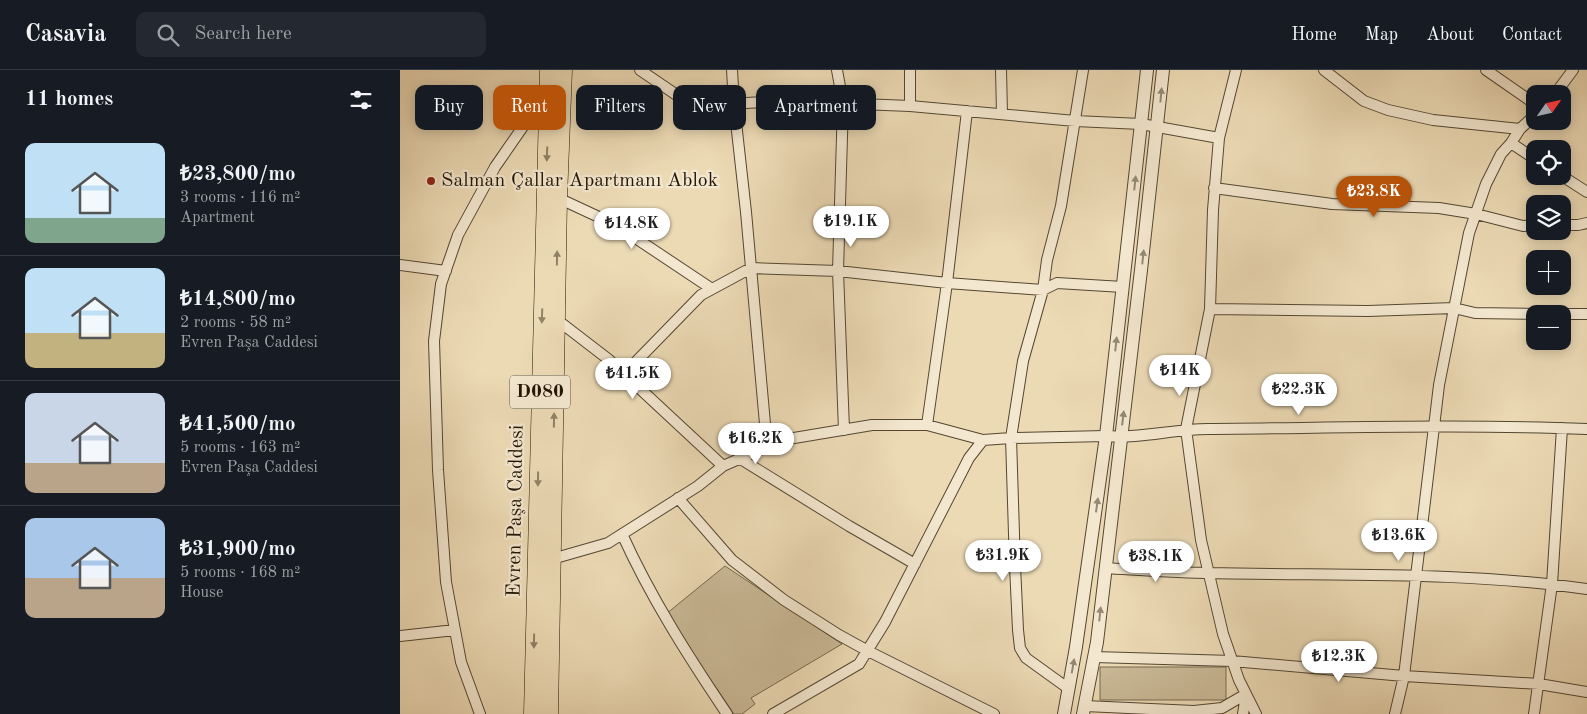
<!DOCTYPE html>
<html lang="en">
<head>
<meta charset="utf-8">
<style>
  :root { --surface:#171b24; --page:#242831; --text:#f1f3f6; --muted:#9ea1a6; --line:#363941; --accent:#b45309 }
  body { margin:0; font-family:"Old Standard TT",serif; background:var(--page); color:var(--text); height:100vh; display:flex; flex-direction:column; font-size:19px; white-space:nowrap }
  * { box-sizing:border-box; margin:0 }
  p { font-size:16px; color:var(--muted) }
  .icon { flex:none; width:28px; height:28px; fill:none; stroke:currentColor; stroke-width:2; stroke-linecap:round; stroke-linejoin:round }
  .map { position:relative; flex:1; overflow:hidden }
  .sheet { display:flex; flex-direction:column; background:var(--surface); width:400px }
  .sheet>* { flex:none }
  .hud { position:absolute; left:15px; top:15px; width:475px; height:45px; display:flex; gap:10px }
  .needle { width:32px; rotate:56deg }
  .controls { position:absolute; left:1126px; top:15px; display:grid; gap:10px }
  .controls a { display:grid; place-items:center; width:45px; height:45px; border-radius:10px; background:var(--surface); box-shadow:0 2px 12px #0003; font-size:25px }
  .price { position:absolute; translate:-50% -42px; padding:0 11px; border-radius:18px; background:#fff; color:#222; font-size:16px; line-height:32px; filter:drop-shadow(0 1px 2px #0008) }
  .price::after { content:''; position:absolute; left:50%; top:30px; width:15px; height:11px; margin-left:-8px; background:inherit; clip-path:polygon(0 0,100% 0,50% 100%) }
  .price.selected { background:var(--accent); color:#fff }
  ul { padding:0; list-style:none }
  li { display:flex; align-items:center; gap:15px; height:125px; padding:0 25px }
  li+li { border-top:1px solid var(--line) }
  li span { display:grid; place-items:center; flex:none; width:140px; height:100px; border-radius:10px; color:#555 }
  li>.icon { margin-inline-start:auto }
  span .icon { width:60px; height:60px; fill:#fffc; stroke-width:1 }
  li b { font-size:21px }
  h2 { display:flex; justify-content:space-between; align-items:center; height:60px; padding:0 25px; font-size:21px }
  .pill { padding:0 18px; border-radius:10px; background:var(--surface); box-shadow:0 2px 12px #0003; font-size:18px; line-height:45px }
  .pill.selected { background:var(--accent); color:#fff }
  header { display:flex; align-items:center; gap:30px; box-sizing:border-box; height:70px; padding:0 25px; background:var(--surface); border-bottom:1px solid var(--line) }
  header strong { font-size:24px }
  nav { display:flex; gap:28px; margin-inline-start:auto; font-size:18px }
  .search { width:350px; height:45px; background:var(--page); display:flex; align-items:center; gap:12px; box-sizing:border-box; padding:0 18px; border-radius:10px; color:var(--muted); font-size:19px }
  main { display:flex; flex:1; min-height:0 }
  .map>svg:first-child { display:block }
</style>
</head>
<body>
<header>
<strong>Casavia</strong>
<div class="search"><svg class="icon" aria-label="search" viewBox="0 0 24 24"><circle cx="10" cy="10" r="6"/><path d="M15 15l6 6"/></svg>Search here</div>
<nav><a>Home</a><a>Map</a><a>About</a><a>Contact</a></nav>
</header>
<main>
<section class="sheet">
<h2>11 homes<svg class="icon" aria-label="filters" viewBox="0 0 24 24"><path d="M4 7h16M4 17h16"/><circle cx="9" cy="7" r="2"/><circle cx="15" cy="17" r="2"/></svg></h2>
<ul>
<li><span style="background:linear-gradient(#bfe0f5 75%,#7fa58c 0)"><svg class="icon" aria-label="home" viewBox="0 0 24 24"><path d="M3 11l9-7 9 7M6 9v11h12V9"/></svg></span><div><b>₺23,800/mo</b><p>3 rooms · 116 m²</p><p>Apartment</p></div></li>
<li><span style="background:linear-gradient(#bfe0f5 65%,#c2b280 0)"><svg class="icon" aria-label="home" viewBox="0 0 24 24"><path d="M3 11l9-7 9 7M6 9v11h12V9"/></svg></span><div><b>₺14,800/mo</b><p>2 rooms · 58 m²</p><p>Evren Paşa Caddesi</p></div></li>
<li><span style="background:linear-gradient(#c9d6e8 70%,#b9a48a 0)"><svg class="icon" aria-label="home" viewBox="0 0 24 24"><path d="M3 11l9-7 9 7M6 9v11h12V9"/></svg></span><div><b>₺41,500/mo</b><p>5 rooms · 163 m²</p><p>Evren Paşa Caddesi</p></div></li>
<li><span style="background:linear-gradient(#a9c7e8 60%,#b9a48a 0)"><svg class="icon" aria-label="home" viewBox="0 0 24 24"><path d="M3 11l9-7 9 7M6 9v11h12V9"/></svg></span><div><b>₺31,900/mo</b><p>5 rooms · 168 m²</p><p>House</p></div></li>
</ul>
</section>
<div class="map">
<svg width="1187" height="644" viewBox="0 0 1187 644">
  <rect width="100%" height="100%" fill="#ecdab5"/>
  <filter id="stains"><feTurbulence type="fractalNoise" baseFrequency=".004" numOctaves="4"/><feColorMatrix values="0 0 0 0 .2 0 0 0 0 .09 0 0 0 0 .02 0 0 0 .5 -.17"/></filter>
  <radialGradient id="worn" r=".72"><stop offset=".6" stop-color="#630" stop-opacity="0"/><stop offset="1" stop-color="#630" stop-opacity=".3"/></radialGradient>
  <path fill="#cab997" stroke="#76684e" d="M325,496L442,574L351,628L355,634L342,644H334L266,544Z
    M700,597H826V630H700Z"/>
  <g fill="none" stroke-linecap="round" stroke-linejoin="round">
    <g stroke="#544732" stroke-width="12">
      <path id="minor" d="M240,0L284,30L309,35L385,31L510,36L675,51L741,54L819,68
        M332,0L334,34L346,142L367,376
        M437,0L443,33L438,201L444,360
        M510,0V36
        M601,0L602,44
        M836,0L819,68L813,140L810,239L786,359L801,470L823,564L839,610L856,644
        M924,0L964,31L988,40L1033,50L1120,59
        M1086,0L1135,34
        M1155,24L1173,0
        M1111,73L1135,89
        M1162,106L1187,122
        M814,118L932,134L1039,138L1076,144L1123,156L1135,155
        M158,128L216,155L312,219
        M1162,155H1178L1187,153
        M0,195L46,201
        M810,239L968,241L1054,238L1075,243L1143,244
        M1162,244H1187
        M156,249L208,289L323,396
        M224,304L301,225L351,198L438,201L547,213L643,220L657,213L723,217
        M527,355L547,213L567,41
        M339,388L449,456L515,494
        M278,428L332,490L384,530L439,565L468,581L594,644
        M222,464C251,528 288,586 327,644
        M152,489L208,473L298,416L323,396L382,370L472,355H527L583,370
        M705,498C740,500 776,503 811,503C937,506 1062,501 1187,519
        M0,566L55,560
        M694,587L832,591L1004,606L1139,614L1187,622
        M669,619L626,588L620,578L618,560L615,496L611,368L706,366C740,369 774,359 808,359C934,358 1061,354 1187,359
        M685,636L794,641L822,638L846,624
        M80,644L61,592L46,512L38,400L34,271L41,214L58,165L95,97L147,22
        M373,644L459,594L485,552L569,388L583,370L611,368L623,291L643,220L647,190L661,136L683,0
        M843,644L846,625
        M995,644L1004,606L1039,315L1069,163L1086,114L1101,84L1111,73L1120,59L1135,45
        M1134,644L1152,514L1162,358"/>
    </g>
    <g stroke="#544732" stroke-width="14">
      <path id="tertiary" d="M664,644L676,577L706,366L747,0
        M683,644L697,572L741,200L763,0"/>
    </g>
    <g stroke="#221606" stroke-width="19">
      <path id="trunk" d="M133,644L149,0
        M149,644L158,128L163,0"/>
    </g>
    <use href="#minor" stroke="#f3e7cf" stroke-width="10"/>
    <use href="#tertiary" stroke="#f3e7cf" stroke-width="12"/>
    <use href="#trunk" stroke="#ecdab5" stroke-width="18"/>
  </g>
  <defs><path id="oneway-solid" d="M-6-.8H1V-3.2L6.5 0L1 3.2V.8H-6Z" transform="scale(1.25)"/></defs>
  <g fill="#958975">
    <use href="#oneway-solid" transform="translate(761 25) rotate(-85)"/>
    <use href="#oneway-solid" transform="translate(735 113) rotate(-84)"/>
    <use href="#oneway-solid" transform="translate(743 187) rotate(-84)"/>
    <use href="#oneway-solid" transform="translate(716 274) rotate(-84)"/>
    <use href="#oneway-solid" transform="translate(723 348) rotate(-83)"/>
    <use href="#oneway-solid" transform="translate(697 435) rotate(-82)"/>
    <use href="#oneway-solid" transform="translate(700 544) rotate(-84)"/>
    <use href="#oneway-solid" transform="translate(673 596) rotate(-80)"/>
  </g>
  <g fill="#918266">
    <use href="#oneway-solid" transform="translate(147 84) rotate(92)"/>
    <use href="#oneway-solid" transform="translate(157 188) rotate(-89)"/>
    <use href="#oneway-solid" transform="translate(142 246) rotate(92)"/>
    <use href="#oneway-solid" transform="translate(154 350) rotate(-89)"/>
    <use href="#oneway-solid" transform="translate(138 409) rotate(91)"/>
    <use href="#oneway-solid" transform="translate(134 571) rotate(91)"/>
  </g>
  <circle fill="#8f2418" stroke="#f3e7cf" stroke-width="2" cx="31" cy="111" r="5"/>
  <g text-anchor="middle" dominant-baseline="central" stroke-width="4.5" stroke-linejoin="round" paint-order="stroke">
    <rect fill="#f3e7cf" stroke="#615542" stroke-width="1" x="110" y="305.5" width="60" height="33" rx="4"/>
    <g font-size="19" font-weight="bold" fill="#221606">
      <text x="140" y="322">D080</text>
    </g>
    <g font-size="20" fill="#221606" stroke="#f3e7cf" text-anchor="start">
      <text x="41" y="111">Salman Çallar Apartmanı Ablok</text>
    </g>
    <g font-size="20" fill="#221606" stroke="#f3e7cf">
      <text transform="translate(116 441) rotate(-89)">Evren Paşa Caddesi</text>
    </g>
  </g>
  <rect width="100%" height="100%" filter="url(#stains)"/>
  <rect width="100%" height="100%" fill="url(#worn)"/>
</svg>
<div class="controls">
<a><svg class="needle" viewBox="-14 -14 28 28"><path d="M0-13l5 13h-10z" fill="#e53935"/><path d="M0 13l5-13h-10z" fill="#9ea1a6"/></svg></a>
<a><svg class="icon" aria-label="locate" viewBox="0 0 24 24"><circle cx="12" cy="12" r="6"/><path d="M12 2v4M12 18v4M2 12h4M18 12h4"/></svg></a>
<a><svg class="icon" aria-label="layers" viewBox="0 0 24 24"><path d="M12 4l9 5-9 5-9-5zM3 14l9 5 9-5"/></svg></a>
<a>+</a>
<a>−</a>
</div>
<b class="price selected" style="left:974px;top:148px">₺23.8K</b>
<b class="price" style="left:451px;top:178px">₺19.1K</b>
<b class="price" style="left:232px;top:180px">₺14.8K</b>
<b class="price" style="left:780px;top:327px">₺14K</b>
<b class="price" style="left:233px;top:330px">₺41.5K</b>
<b class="price" style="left:899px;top:346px">₺22.3K</b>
<b class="price" style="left:356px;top:395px">₺16.2K</b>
<b class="price" style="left:999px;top:492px">₺13.6K</b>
<b class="price" style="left:603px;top:512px">₺31.9K</b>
<b class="price" style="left:756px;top:513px">₺38.1K</b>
<b class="price" style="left:939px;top:613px">₺12.3K</b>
<div class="hud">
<a class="pill">Buy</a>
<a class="pill selected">Rent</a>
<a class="pill">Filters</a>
<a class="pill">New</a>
<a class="pill">Apartment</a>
</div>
</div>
</main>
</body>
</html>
